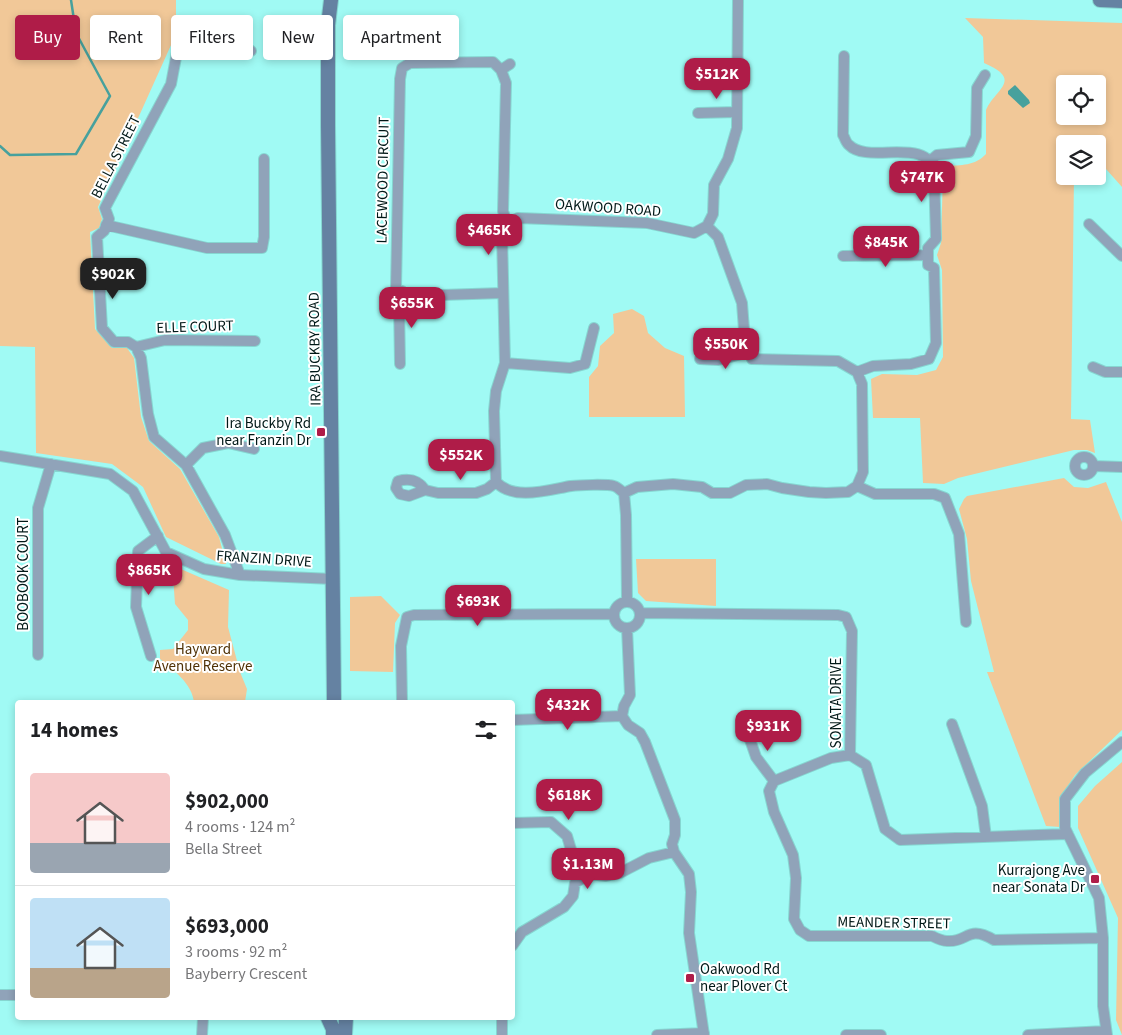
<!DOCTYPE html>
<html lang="en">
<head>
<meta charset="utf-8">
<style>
  :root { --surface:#fff; --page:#f2f2f2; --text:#202124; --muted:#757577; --line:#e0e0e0; --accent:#af1c48 }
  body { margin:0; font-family:"Source Sans 3",sans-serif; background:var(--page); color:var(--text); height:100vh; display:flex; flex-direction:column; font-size:19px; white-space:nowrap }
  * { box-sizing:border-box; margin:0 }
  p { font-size:16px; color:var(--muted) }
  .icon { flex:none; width:28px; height:28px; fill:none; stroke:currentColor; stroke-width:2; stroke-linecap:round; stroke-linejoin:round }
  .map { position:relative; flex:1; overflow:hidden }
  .sheet { position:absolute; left:15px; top:700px; width:500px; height:320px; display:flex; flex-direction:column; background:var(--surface); border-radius:5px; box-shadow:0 2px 8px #0003 }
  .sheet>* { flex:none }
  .guide { position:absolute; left:15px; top:15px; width:500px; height:45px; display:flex; gap:10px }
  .tools { position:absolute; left:1056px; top:75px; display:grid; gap:10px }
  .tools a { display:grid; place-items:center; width:50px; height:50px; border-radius:5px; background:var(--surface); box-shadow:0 2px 8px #0003; font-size:25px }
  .price { position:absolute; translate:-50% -42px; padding:0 11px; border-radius:10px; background:var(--accent); color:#fff; font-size:16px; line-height:32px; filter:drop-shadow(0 1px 2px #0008) }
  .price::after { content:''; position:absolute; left:50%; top:30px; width:15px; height:11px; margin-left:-8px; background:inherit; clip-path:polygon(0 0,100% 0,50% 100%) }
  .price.selected { background:#222; color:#fff }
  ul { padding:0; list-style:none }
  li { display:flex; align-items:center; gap:15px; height:125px; padding:0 15px }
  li+li { border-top:1px solid var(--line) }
  li span { display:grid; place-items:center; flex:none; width:140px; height:100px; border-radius:5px; color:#555 }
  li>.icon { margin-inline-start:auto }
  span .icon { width:60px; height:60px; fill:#fffc; stroke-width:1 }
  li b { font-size:21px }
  h2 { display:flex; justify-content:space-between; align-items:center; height:60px; padding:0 15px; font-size:21px }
  .tag { padding:0 18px; border-radius:5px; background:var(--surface); box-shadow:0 2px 8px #0003; font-size:18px; line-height:45px }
  .tag.selected { background:var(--accent); color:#fff }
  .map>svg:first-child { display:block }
</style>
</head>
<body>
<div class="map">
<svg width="1122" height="1035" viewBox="0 0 1122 1035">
  <rect width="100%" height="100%" fill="#a0faf4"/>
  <path fill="#f1c898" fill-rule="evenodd" d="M0,0H176V34L98,207L102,219L99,228L90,232L95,329L112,348H127L134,358L141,417L149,441L180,469L219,537L226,564H221L166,537L143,487L112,464L36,453L35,347L0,346Z
    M965,18L1122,23V187L1098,160V144H1083L1080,141L1075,139V144H1065V176H1074L1071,419L1090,420L1095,453L1087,450H1074L958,478L944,484L923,483L920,418H873L871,379L882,374L917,375L936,370L943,357L942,270L937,255L941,243L943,174L946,166C961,165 975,166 986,154V110C995,89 1024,80 984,63L983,37ZM1065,84H1098V116H1065Z
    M632,309L644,316L648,333L665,348L684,356L685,417H589V377L598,366L600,346L614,333L613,314Z
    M1064,478L1074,487L1088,488L1106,482L1122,522V730L1075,775L1064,792L1061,800L1060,827L1046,826L987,672H994L971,581L967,539L959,509L964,499L967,496Z
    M636,559H716V606L646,601L638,593Z
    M167,563L229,590L228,627L240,672L247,689L245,702H194C192,684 174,670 160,659V650L173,649L188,630V620L175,604L173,576Z
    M381,596L400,615L395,623L393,672L350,671V597Z
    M1122,762V1035L1116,1020L1118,918L1078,828V806L1095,786Z"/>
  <path fill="#47a19d" d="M1015,85L1029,100L1030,103L1023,108L1008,94V91Z"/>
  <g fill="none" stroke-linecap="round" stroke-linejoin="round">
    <path stroke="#47a19d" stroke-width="2.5" d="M0,146L10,155L76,154L110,96L76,33L71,0"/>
    <g stroke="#86d6d1" stroke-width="12">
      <path id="street" d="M844,56L843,135C845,138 846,143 849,145C868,165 929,135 934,173L936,239L928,248V265L934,268L936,343L929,359L911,364L873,366L857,372
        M501,70L510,64
        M698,113L737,112
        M930,161L937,155L969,152L976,136L977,88L985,75
        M1089,224L1122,256
        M106,225L207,248H262L264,237V159
        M707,226L718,237L742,303L745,343L752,359L838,361L857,372
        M843,256L928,255
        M503,293L410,296L396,288L400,79L402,68L410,63L493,62L501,70L506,83L503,211L507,224
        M136,347L165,340L255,341
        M700,359L718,360L749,352
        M505,363L570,368L585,364L594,328
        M400,364L399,303L402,291
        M1093,367L1105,372H1122
        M0,456L110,474L133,491L166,552L204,569L240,575L333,579
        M1075 466a9 9 0 1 1 18 0a9 9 0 1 1-18 0Z
        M186,465L203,448L228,443L254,449
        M1093,466L1122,467
        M857,486L875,494H934L945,498L959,534L966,622
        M425,490C418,480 410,478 398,481L396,488L400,494L409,496L425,490L438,493H476L487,489L496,482
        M624,493L637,487L673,484L702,487L712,493H730L746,485L767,484L782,488L809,492L826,493L848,492L857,486L863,472L862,384L857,372
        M240,575L225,535L186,465L154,437L148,414L141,358L136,347L128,342H114L102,328L97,237L104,231L109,219L105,208L171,84L178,47L193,41L241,43L251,51
        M627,601L626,515L624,493C621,491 618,487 614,486C607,484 579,485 571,486C548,490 514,501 496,482L494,411L496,391L505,363L502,235L507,224L518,218L647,223L694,233L707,226L713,214L714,185L728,159L737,128L738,0
        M614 615a13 13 0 1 1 26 0a13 13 0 1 1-26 0Z
        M640,613L838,615L846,617L852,631L850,755L866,765L885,829L900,840L1068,834
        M627,628L630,695L624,706L622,716L628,725L640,733L645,742L675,820V835L672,844L674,852L689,874L691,892L689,933L704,1035
        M38,655V508L51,464
        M151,656L136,607L138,551L158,536
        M402,702L401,646L407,617L414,615L613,614
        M512,720L622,716
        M952,724L982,806L986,837
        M747,731L756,757L774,781
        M850,755L831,758L774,781L769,791L774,812L793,855L796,878L794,919L800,930L809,936H932C936,938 942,941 947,941C968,943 967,924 994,940L1103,938
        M512,823L551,822L567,836L580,880
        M512,946L522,932L564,907L573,896L575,883L589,874L606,876L620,873L649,858L674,852
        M0,995H18
        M202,1035L203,1018
        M502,1035V1018
        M657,1035L704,1033
        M846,1035H881
        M1028,1035L1106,1031
        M1107,1035L1103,1006V938L1099,898L1065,828V799L1085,773L1122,742"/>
    </g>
    <g stroke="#86d6d1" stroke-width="16">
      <path id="secondary" d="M331,0L328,25V125L334,702
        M1100,0L1122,1
        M328,1018L333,1029V1035
        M345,1035L346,1018"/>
    </g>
    <use href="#street" stroke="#90a3b9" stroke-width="10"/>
    <use href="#secondary" stroke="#6582a2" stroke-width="14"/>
  </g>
  <g fill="#af1c48" stroke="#fff" stroke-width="2">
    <rect x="316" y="427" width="10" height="10" rx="2.5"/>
    <rect x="1090" y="874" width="10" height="10" rx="2.5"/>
    <rect x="685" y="973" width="10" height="10" rx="2.5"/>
  </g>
  <g text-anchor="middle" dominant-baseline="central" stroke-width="4" stroke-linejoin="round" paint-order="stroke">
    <g font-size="15" fill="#001817" stroke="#fff">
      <text transform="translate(116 157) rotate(-63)">BELLA STREET</text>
      <text transform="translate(383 180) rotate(-89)">LACEWOOD CIRCUIT</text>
      <text transform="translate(608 208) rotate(4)">OAKWOOD ROAD</text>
      <text transform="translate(195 327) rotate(-2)">ELLE COURT</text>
      <text transform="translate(315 349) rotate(-91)">IRA BUCKBY ROAD</text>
      <text transform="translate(264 559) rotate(4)">FRANZIN DRIVE</text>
      <text transform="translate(23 574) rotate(-90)">BOOBOOK COURT</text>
      <text transform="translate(836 703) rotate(-90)">SONATA DRIVE</text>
      <text transform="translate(894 923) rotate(1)">MEANDER STREET</text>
    </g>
    <g font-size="15" fill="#001817" stroke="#fff" text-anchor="end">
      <text x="311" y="423">Ira Buckby Rd<tspan x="311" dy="17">near Franzin Dr</tspan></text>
      <text x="1085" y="870">Kurrajong Ave<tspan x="1085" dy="17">near Sonata Dr</tspan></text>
      <text x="700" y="969" text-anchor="start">Oakwood Rd<tspan x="700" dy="17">near Plover Ct</tspan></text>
    </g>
    <g font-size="15" fill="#4f3105" stroke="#fff">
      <text x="203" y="649">Hayward<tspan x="203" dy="17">Avenue Reserve</tspan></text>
    </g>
  </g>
</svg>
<div class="tools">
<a><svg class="icon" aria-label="locate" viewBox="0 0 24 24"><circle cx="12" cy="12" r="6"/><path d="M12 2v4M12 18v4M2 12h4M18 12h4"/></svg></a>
<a><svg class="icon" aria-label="layers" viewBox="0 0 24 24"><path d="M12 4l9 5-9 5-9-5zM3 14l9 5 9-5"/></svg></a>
</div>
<b class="price" style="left:717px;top:100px">$512K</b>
<b class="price" style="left:922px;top:203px">$747K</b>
<b class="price" style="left:489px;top:256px">$465K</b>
<b class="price" style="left:886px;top:268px">$845K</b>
<b class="price selected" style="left:113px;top:300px">$902K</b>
<b class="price" style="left:412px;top:329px">$655K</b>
<b class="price" style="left:726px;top:370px">$550K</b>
<b class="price" style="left:461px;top:481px">$552K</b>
<b class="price" style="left:149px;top:596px">$865K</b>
<b class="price" style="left:478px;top:627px">$693K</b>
<b class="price" style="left:568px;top:731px">$432K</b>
<b class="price" style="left:768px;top:752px">$931K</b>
<b class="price" style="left:569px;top:821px">$618K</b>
<b class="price" style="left:588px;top:890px">$1.13M</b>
<div class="guide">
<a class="tag selected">Buy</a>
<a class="tag">Rent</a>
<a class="tag">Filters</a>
<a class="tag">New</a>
<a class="tag">Apartment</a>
</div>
<section class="sheet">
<h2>14 homes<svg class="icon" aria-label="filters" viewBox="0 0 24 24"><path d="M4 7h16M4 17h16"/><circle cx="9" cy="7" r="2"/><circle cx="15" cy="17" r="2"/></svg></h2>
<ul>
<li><span style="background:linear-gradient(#f6c9c9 70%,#9aa5b1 0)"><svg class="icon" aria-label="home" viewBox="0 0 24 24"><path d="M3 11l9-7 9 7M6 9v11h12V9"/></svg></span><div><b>$902,000</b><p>4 rooms · 124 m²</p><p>Bella Street</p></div></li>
<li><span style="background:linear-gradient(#bfe0f5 70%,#b9a48a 0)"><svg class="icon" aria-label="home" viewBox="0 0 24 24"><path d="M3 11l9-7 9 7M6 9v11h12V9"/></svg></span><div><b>$693,000</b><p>3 rooms · 92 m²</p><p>Bayberry Crescent</p></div></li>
</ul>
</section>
</div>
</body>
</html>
